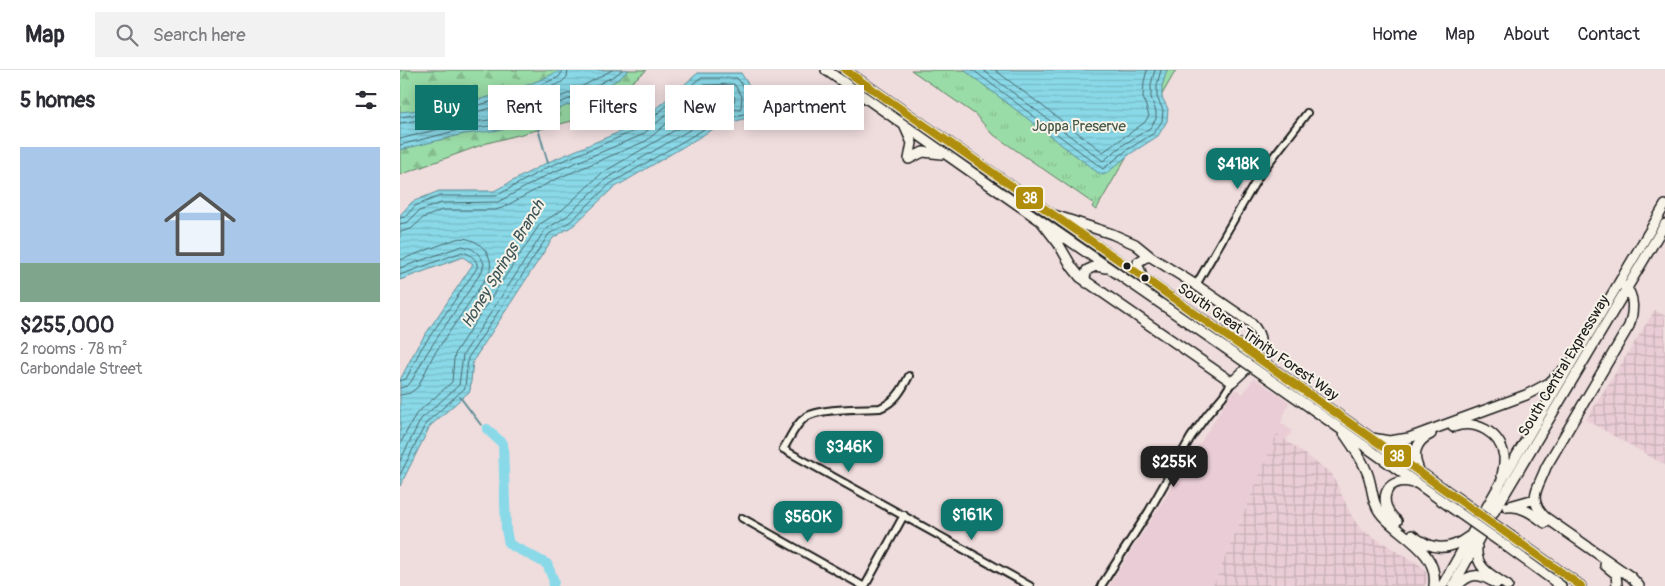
<!DOCTYPE html>
<html lang="en">
<head>
<meta charset="utf-8">
<style>
  :root { --surface:#fff; --page:#f2f2f3; --text:#2b2b33; --muted:#7c7c81; --line:#e1e1e2; --accent:#0f766e }
  body { margin:0; font-family:Pangolin,sans-serif; background:var(--page); color:var(--text); height:100vh; display:flex; flex-direction:column; font-size:19px; white-space:nowrap }
  * { box-sizing:border-box; margin:0 }
  p { font-size:16px; color:var(--muted) }
  .icon { flex:none; width:28px; height:28px; fill:none; stroke:currentColor; stroke-width:2; stroke-linecap:round; stroke-linejoin:round }
  .map { position:relative; flex:1; overflow:hidden }
  .sheet { display:flex; flex-direction:column; background:var(--surface); width:400px }
  .sheet>* { flex:none }
  .top-card { position:absolute; left:15px; top:15px; width:475px; height:45px; display:flex; gap:10px }
  .price { position:absolute; translate:-50% -42px; padding:0 11px; border-radius:10px; background:var(--accent); color:#fff; font-size:16px; line-height:32px; filter:drop-shadow(0 1px 2px #0008) }
  .price::after { content:''; position:absolute; left:50%; top:30px; width:15px; height:11px; margin-left:-8px; background:inherit; clip-path:polygon(0 0,100% 0,50% 100%) }
  .price.active { background:#222; color:#fff }
  ul { padding:0; list-style:none }
  li { display:grid; align-content:center; gap:10px; height:265px; padding:0 20px }
  li span { display:grid; place-items:center; height:155px; border-radius:0px; color:#555 }
  li>.icon { margin-inline-start:auto }
  span .icon { width:90px; height:90px; fill:#fffc; stroke-width:1 }
  li b { font-size:21px }
  h2 { display:flex; justify-content:space-between; align-items:center; height:60px; padding:0 20px; font-size:21px }
  .tag { padding:0 18px; border-radius:0px; background:var(--surface); box-shadow:0 2px 12px #0003; font-size:18px; line-height:45px }
  .tag.active { background:var(--accent); color:#fff }
  header { display:flex; align-items:center; gap:30px; box-sizing:border-box; height:70px; padding:0 25px; background:var(--surface); border-bottom:1px solid var(--line) }
  header strong { font-size:24px }
  nav { display:flex; gap:28px; margin-inline-start:auto; font-size:18px }
  .search { width:350px; height:45px; background:var(--page); display:flex; align-items:center; gap:12px; box-sizing:border-box; padding:0 18px; border-radius:0px; color:var(--muted); font-size:19px }
  main { display:flex; flex:1; min-height:0 }
  .map>svg:first-child { display:block }
</style>
</head>
<body>
<header>
<strong>Map</strong>
<div class="search"><svg class="icon" aria-label="search" viewBox="0 0 24 24"><circle cx="10" cy="10" r="6"/><path d="M15 15l6 6"/></svg>Search here</div>
<nav><a>Home</a><a>Map</a><a>About</a><a>Contact</a></nav>
</header>
<main>
<section class="sheet">
<h2>5 homes<svg class="icon" aria-label="filters" viewBox="0 0 24 24"><path d="M4 7h16M4 17h16"/><circle cx="9" cy="7" r="2"/><circle cx="15" cy="17" r="2"/></svg></h2>
<ul>
<li><span style="background:linear-gradient(#a9c7e8 75%,#7fa58c 0)"><svg class="icon" aria-label="home" viewBox="0 0 24 24"><path d="M3 11l9-7 9 7M6 9v11h12V9"/></svg></span><div><b>$255,000</b><p>2 rooms · 78 m²</p><p>Carbondale Street</p></div></li>
</ul>
</section>
<div class="map">
<svg width="1265" height="516" viewBox="0 0 1265 516">
  <defs>
    <pattern id="industrial-grid" width="8" height="8" patternUnits="userSpaceOnUse" patternTransform="scale(1.25)"><rect width="8" height="8" fill="#e9ccd5"/><path d="M0 4h8M4 0v8" fill="none" stroke="#c7afb6"/></pattern>
    <pattern id="forest-firs" width="22" height="20" patternUnits="userSpaceOnUse" patternTransform="scale(1.25)"><rect width="22" height="20" fill="#9adca7"/><path d="M5 1l3.5 6h-7zM16 11l3.5 6h-7z" fill="#84bc8f"/></pattern>
    <pattern id="park-tufts" width="24" height="20" patternUnits="userSpaceOnUse" patternTransform="scale(1.25)"><rect width="24" height="20" fill="#9adca7"/><path d="M3 7l-1-3M5 7V3M7 7l1-3M15 17l-1-3M17 17v-4M19 17l1-3" fill="none" stroke="#84bc8f"/></pattern>
    <pattern id="water-rules" width="6" height="5" patternUnits="userSpaceOnUse" patternTransform="scale(1.25)"><rect width="6" height="5" fill="#8ad9e8"/><path d="M0 2.5h6" fill="none" stroke="#76bac6"/></pattern>
  </defs>
  <rect width="100%" height="100%" fill="#efdcdd"/>
  <filter id="ink" filterUnits="userSpaceOnUse"><feTurbulence type="fractalNoise" baseFrequency=".02" numOctaves="2"/><feDisplacementMap in="SourceGraphic" scale="10" xChannelSelector="R" yChannelSelector="G"/><feConvolveMatrix kernelMatrix="1 2 1 2 8 2 1 2 1" color-interpolation-filters="sRGB"/></filter>
  <g filter="url(#ink)">
    <path fill="#e9ccd5" d="M854,308L889,332L881,353L892,361L849,430L813,516H709L830,326L836,319L843,324Z"/>
    <path fill="url(#industrial-grid)" d="M1255,240L1265,246V395L1186,350Z
      M877,364L932,404L951,445L960,459L1023,497L1026,503L1027,512L1024,516H813Z"/>
    <path fill="url(#forest-firs)" stroke="#5b7c62" d="M0,0H247L187,47L87,73L0,105Z"/>
    <path fill="url(#park-tufts)" stroke="#5b7c62" d="M511,0H776L696,140L692,137L694,134L591,63L576,45Z"/>
    <path fill="url(#water-rules)" stroke="#5e8d96" d="M161,0H229L219,9L174,33L102,60L64,64L0,80V42C56,36 111,26 161,0Z
      M564,0H767L762,16V27L768,39L767,51L758,66L730,84L707,103L703,105L697,102Z
      M298,3H341L354,23L352,47L320,55L212,119L174,155L153,168L73,291L70,321L30,356L0,416V310L17,277L73,194L63,187L0,210V145L12,132L39,121H94L146,93L236,55Z"/>
    <g fill="none" stroke-linecap="round" stroke-linejoin="round">
      <path stroke="#48686e" stroke-width="1" d="M573,0L703,99L727,80L754,63L762,51L763,40L757,27V15L761,0
        M583,0L703,91L723,75L750,58L756,49V42L751,27V14L755,0
        M595,0L703,82L744,53L749,46L743,27L744,12L747,0
        M0,47L79,35L119,24L159,7L161,4L162,0
        M0,53L80,41L121,30L162,12L167,7L168,0
        M0,69L62,53L99,49L170,23L212,0
        M0,75L63,59L100,55L172,28L216,5L222,0
        M0,148L5,147L15,136L40,126H96L148,97L239,59L300,8H337L349,24L347,43L318,51L210,114L171,151L149,164L68,288L65,318L26,353L0,405
        M0,154L8,152L19,141L41,133L98,132L151,103L242,65L302,15L334,14L342,26L341,38L315,45L206,109L167,146L145,160L63,285L59,315L21,349L0,391
        M0,162L11,159L23,148L42,140H95L102,138L154,110L246,71L304,22H330L335,28L334,32L311,39L202,103L162,140L140,154L56,281L54,289L52,312L16,344L0,374
        M0,190L56,169C76,164 98,186 88,205L33,286L18,317L10,323L0,325
        M0,198L62,176C72,177 81,184 84,194L82,201L27,283L11,312L7,316L0,318
        M0,205L62,182C69,183 79,190 77,198L21,279L6,309L0,311"/>
      <path stroke="#5e8d96" stroke-width="2" d="M134,45L148,93
        M60,327L81,355"/>
      <path stroke="#8ad9e8" stroke-width="10" d="M87,359L103,374L106,460L109,474L147,494L154,511L153,516"/>
      <g stroke="#1c1c1c" stroke-width="10">
        <path id="minor" d="M796,215L860,104L907,43
          M509,306C502,320 495,332 480,338C463,339 419,338 406,347C395,354 390,369 383,379L630,516
          M342,448L463,516
          M465,516L504,445
          M701,516L749,441L791,367L807,345L823,326L832,312"/>
      </g>
      <g stroke="#1c1c1c" stroke-width="12">
        <path id="major" d="M426,0L641,151L825,278
          M445,0L831,269
          M505,57L512,73L509,89
          M509,89L523,82L542,84
          M641,151L658,173L672,197L680,207L832,312C851,295 874,275 850,252L796,215L751,187L735,174L712,164L654,145
          M742,205L738,196V192L746,187H751
          M687,213L685,208L687,200L696,196L706,198
          M1224,216C1236,225 1233,244 1229,256L1146,397C1139,417 1126,428 1145,447L1231,507L1239,516
          M917,330L1057,428
          M911,338L1052,438
          M1053,357C1075,349 1100,362 1104,386C1105,393 1103,399 1102,406
          M943,362C952,375 961,387 967,402C973,416 971,433 982,445C1001,467 1039,481 1034,516
          M972,368L989,371L1009,368L1126,325L1149,313L1163,300
          M1020,402C1012,386 1014,372 1031,364
          M1110,436L1135,429
          M1107,437C1122,435 1134,445 1145,453
          M997,451C976,434 984,405 1013,413
          M1012,465C1031,480 1048,482 1068,467
          M1112,467L1181,516
          M1106,476L1161,516
          M1077,477C1075,499 1092,505 1108,516
          M1205,495L1216,504L1217,516
          M1042,516L1101,412L1265,135
          M1053,516L1088,452L1265,154
          M1057,516C1071,502 1080,503 1096,514"/>
      </g>
      <use href="#minor" stroke="#f7f3e8" stroke-width="6"/>
      <use href="#major" stroke="#f7f3e8" stroke-width="9"/>
      <g stroke="#1c1c1c" stroke-width="12" stroke-linecap="butt">
        <path id="major-bridge" d="M831,269L917,330
          M825,278L911,338
          M1057,428L1112,467
          M1052,438L1106,476"/>
      </g>
      <use href="#major-bridge" stroke="#f7f3e8" stroke-width="9"/>
      <g stroke="#f7f3e8" stroke-width="11">
        <path id="bus-1" d="M445,0L743,207L1181,516"/>
      </g>
      <use href="#bus-1" stroke="#b08e0a" stroke-width="8"/>
    </g>
  </g>
  <g fill="#1c1c1c" stroke="#f7f3e8" stroke-width="2">
    <circle cx="727" cy="196" r="4.5"/>
    <circle cx="745" cy="208" r="4.5"/>
  </g>
  <g text-anchor="middle" dominant-baseline="central" stroke-width="4" stroke-linejoin="round" paint-order="stroke">
    <g font-size="15" fill="#425646" stroke="#f7f3e8">
      <text x="679" y="56">Joppa Preserve</text>
    </g>
    <g font-size="15" fill="#1c1c1c" stroke="#f7f3e8">
      <text transform="translate(858 272) rotate(35)">South Great Trinity Forest Way</text>
      <text transform="translate(1164 296) rotate(-59)">South Central Expressway</text>
    </g>
    <g font-size="16" font-style="italic" fill="#3d5559" stroke="#f7f3e8">
      <text transform="translate(103 194) rotate(-59)">Honey Springs Branch</text>
    </g>
  </g>
  <g stroke="#f7f3e8" stroke-width="2">
    <rect x="615" y="116" width="29" height="24" rx="5" fill="#b08e0a"/>
    <rect x="983" y="374" width="29" height="24" rx="5" fill="#b08e0a"/>
  </g>
  <g font-size="14" text-anchor="middle" font-weight="bold" fill="#fff">
    <text x="630" y="133">38</text>
    <text x="997" y="391">38</text>
  </g>
</svg>
<b class="price" style="left:838px;top:120px">$418K</b>
<b class="price" style="left:449px;top:403px">$346K</b>
<b class="price active" style="left:774px;top:418px">$255K</b>
<b class="price" style="left:572px;top:471px">$161K</b>
<b class="price" style="left:408px;top:473px">$560K</b>
<div class="top-card">
<a class="tag active">Buy</a>
<a class="tag">Rent</a>
<a class="tag">Filters</a>
<a class="tag">New</a>
<a class="tag">Apartment</a>
</div>
</div>
</main>
</body>
</html>
